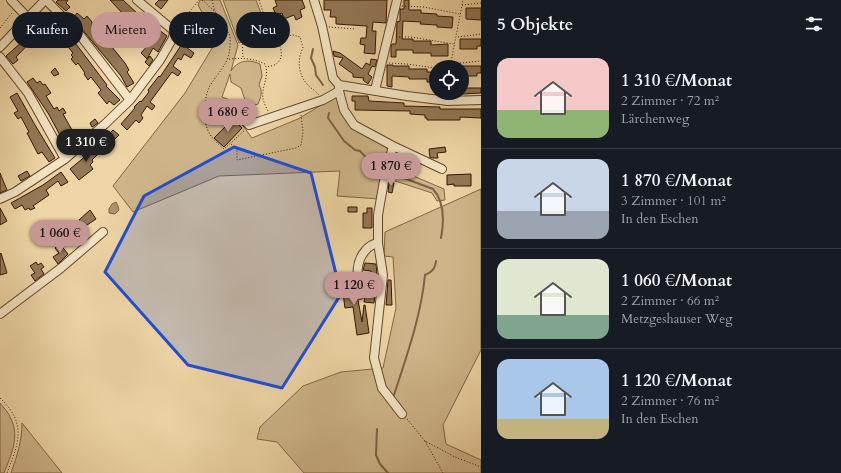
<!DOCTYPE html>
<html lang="de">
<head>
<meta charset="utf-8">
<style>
  :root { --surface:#171b24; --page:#242831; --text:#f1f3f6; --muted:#9ea1a6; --line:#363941; --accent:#c59692 }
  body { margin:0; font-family:Cardo,serif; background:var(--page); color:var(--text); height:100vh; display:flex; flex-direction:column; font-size:15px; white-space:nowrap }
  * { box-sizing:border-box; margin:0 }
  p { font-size:13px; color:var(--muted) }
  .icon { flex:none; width:22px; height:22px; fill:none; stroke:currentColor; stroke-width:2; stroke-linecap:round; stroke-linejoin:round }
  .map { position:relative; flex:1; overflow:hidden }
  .drawer { display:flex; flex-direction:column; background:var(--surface); width:360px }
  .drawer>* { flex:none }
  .guide { position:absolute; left:12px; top:12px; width:380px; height:36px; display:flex; gap:8px }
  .fabs { position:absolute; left:429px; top:60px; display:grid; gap:8px }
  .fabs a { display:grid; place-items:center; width:40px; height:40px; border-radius:50%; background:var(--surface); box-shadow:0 4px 16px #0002; font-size:20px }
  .price { position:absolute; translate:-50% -34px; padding:0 9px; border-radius:14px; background:var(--accent); color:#111; font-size:13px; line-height:26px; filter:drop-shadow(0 1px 2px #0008) }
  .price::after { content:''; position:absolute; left:50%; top:24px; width:12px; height:9px; margin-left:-6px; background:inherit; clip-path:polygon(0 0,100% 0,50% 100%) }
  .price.current { background:#222; color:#fff }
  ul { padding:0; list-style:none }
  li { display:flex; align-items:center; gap:12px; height:100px; padding:0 16px }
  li+li { border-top:1px solid var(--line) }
  li span { display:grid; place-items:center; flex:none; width:112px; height:80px; border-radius:12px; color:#555 }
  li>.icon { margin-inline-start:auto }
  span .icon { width:48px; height:48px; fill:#fffc; stroke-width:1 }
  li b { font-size:17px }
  h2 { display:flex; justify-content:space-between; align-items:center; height:48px; padding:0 16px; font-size:17px }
  .chip { padding:0 14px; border-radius:18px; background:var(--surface); box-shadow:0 4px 16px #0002; font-size:14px; line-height:36px }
  .chip.current { background:var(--accent); color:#111 }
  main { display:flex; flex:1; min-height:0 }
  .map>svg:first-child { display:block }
</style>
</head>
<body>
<main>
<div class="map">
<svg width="481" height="473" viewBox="0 0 481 473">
  <rect width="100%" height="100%" fill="#eed5a5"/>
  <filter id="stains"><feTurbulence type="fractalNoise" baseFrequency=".005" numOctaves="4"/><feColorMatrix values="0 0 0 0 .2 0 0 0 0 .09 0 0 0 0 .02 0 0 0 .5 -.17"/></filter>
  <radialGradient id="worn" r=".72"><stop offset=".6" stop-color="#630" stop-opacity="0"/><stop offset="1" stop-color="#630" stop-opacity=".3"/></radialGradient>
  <path fill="#ceb589" stroke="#806645" d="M200,0H220L238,45L231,71C238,60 249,59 260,64L262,76L259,85C263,91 261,97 258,104L252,106L246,103L241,88L231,82L230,74L222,97L246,106L238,119L252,138L298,119L336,96L348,123L386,146L397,169L444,189L445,200L437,201L432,193L383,177L379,199L337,196L340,171L219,176L133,212L113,186L185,93L217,40L198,5Z
    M223,0H256L268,32L239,43Z
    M481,189V350L443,425L446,444L481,460V473H304L277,442L257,439L260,427L303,386L341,372L383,368L396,308L393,257L384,256L385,232Z
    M0,403C4,408 9,413 11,419C20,437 11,455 4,473H0Z
    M22,423L62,473H11C17,456 22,441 22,423Z"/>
  <path fill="#ae946d" stroke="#7d6242" d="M116,202L118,206L119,210L115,214L109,213V209L112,204Z"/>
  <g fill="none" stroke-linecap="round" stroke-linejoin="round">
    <path stroke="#7d6242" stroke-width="2" d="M313,49L311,58L315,67L316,75L323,85
      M329,113L328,118L344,141L355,150L360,151L378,170
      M393,174L433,189C445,202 444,222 441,238
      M394,395C407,355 421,316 425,275C432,272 435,269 436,261
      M377,429L376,455L380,464L388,473"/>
  </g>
  <path fill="#947956" stroke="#331601" d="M58,0H68L66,3L70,7L66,11L56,2Z
    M110,0H123L139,15L167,36L158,52L153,48L147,59L141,53L149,44L144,41L147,37L144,35L145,33L135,26L133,28L123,20L126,17Z
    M159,0H168L161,9L155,4Z
    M275,0H302L305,8L300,10L302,17L296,20L294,15L284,19L282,13L276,15L273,8L277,6Z
    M324,0H387L386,23L373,22L372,31H376L375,54L364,53L365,45L360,44L361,38H366L367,26L336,24V17H330L331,10H324Z
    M404,0H409V10H421V13L437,14V16L453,17L452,28L437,27V25L420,24L421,22L403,21L402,39H413V41H431V45L448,44V56H431V53H413V50H396V57H391V46L392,44H396L397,22L400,21V9H404Z
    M466,8H481V20L466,19Z
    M48,12L55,20L49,25L48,24L37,34V35L16,57L18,60L13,64L6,56L23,41L22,39L38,25L36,23Z
    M77,13L84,19L87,16L92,22V34L98,30L103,36L125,63L129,70L127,72L134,83L127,87L121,76L76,22L77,21L73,18Z
    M200,17L209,23L205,31L202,29L193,35L188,29L194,24Z
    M63,30L70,36L107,85L106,86L120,100L114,105L109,101L107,104L98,93L101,90L91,77L88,80L84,74L85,73L78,63L76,65L71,59L73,57L71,55L73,53L65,43L61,46L59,42L63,37L59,34Z
    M460,39H481V46H477V49H460Z
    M182,44L194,53L191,58L184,54L181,60L178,58L173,66L181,72L178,76L172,72L150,102L155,106L152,110L147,106L141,115L143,118L139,123L136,120L127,130L121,124L135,108L134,107L140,101L141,102L149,92L148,90L159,76L160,77Z
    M333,51L340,53L362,69L366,63L370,65L371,59L377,60L375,67L372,66L368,74L372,77L368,84L363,80L364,78L353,77V74L339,64L343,58L334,56Z
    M150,56L153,60L149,66L145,62Z
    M387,65H393V66H409V69H427V72H436V82H427V79H409V77L392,76V87L387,86Z
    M462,66H481V73H477V76H462Z
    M55,68L59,74L54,76L51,72Z
    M33,78L37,83L40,81L43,85L45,84L51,93L46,96L54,109L57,107L59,111L63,108L66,113L63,114L72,130L69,132L75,143L72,146L67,148L48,113L27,82Z
    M462,88H481V93L462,94Z
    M17,93L35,125L55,158L49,162L42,152L38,154L27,133L29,132L21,117L18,119L14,113L18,111L10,97Z
    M352,96H368L369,101L404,103V106L440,107V109H481V118L460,117V120H427V118H425V115L410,114V111L355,110V101H352Z
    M95,119L98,123L92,127L90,123Z
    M233,119L242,128L224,147L214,138Z
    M113,130L119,135L110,144L104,139Z
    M97,144L102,150L92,160L93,162L90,165L93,169L79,180L70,169L87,155L85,152Z
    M445,147L446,152L437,153L438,158H430L429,149Z
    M27,171L30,176L21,181L18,176Z
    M61,172L68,182L61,186L58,181L46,190L49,195L33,206L35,208L30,210L29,208L25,210L22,205L15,209L11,203L43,185Z
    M0,173L7,190L0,193Z
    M471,174V186H454V184L447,185V175Z
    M389,182L394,183L392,193L388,192Z
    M348,207H357V212H348Z
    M0,208L7,221L0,225Z
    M367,208H372V228H363V213H367Z
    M90,210L96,219L84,227L79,220Z
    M45,225L47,229L41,232L39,228Z
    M81,225L89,236L81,240L73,231Z
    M60,244L68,254L58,264L53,257L59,253L55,248Z
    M1,253L7,273L0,275V254Z
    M36,262L38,265L41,263L44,267L41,269L44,274L35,281L31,275L35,273L30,266Z
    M365,263L376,264L377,275L374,303L364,302L367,286H364V279L369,280L371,271L363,270Z
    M352,276L355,296L358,300L362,322L364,305H365L369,333L357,335L353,307L345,308L341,278Z
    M388,280H391L392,305H386Z"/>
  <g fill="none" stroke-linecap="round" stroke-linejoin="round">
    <g stroke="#62462a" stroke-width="10">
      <path id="minor" d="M11,0L28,18
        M46,0L80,35L130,100
        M314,0L322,26L333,78L339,85V91L344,110L354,125L393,146L442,169
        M0,47L45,0
        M0,57L28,93L65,159
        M339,85L407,96L448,101L481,100
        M375,90L397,0
        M241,117L249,125L323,100L339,91
        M393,146L384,181L378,215V243L383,275L374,358L382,388L402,414
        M0,199L15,192L65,159L105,124L130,100L160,60L173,38L174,31L137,0
        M360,295C358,279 354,264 365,251C369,246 372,244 378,243
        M0,314L61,268L103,232"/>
    </g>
    <path stroke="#331601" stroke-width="1" stroke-dasharray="1 2" stroke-linecap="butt" d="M202,0C207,3 209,8 215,11
      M212,0C214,8 216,16 221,23C227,31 231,32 230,44C230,63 220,70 211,84C204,94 203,117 207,128C210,137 217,143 224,149L245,130
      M259,0C261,6 263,12 265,18C270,29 291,54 276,64C274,66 270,66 267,67
      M462,5L481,3
      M402,6L424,7L460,14
      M178,26L199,0
      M329,27L356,29
      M0,28L12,13
      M396,37H411L454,44
      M458,37L481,34
      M278,38L293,35L300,37L303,48C297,59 298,74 307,84C310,88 315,90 319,95
      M242,41L243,57
      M229,59C242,58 253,58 265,64C270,77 261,86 263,99C264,103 266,107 268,111
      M389,63L407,64L436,68
      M451,64L481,61
      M450,67L463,0
      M231,144L237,150V160L296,148L301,145L303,132L301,115
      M0,398C27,424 19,442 7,473
      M407,419L425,441L455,457L481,467
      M425,441L443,473"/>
    <use href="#minor" stroke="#f4e4c4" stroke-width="8"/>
  </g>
  <path fill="#1d4ed8" fill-opacity="0.2" stroke="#1d4ed8" stroke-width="3" stroke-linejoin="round" d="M234,147L311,173L341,294L282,388L188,365L105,272L144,196Z"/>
  <rect width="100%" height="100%" filter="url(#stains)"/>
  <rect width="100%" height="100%" fill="url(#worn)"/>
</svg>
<div class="fabs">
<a><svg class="icon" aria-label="locate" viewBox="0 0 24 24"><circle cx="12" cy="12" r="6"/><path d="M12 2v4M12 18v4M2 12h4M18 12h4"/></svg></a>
</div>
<b class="price" style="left:228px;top:133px">1 680 €</b>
<b class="price current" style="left:86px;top:163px">1 310 €</b>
<b class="price" style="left:391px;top:187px">1 870 €</b>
<b class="price" style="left:60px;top:254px">1 060 €</b>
<b class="price" style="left:354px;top:306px">1 120 €</b>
<div class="guide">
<a class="chip">Kaufen</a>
<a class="chip current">Mieten</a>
<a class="chip">Filter</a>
<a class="chip">Neu</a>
</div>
</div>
<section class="drawer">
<h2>5 Objekte<svg class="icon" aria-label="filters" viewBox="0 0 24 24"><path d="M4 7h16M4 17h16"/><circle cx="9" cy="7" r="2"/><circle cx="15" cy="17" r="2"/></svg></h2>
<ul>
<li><span style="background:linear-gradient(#f6c9c9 65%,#8fb573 0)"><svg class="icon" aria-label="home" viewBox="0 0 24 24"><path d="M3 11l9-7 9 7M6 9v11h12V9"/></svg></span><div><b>1 310 €/Monat</b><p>2 Zimmer · 72 m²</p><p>Lärchenweg</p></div></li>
<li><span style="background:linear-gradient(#c9d6e8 65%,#9aa5b1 0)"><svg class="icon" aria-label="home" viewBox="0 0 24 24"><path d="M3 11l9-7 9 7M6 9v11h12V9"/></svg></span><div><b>1 870 €/Monat</b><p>3 Zimmer · 101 m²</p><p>In den Eschen</p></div></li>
<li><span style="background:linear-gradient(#dfe7d0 70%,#7fa58c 0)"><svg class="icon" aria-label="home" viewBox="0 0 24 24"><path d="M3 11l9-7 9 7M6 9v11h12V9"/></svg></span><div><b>1 060 €/Monat</b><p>2 Zimmer · 66 m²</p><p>Metzgeshauser Weg</p></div></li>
<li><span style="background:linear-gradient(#a9c7e8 75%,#c2b280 0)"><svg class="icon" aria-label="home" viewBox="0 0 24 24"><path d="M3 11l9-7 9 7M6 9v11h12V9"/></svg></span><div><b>1 120 €/Monat</b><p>2 Zimmer · 76 m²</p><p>In den Eschen</p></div></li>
</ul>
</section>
</main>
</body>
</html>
